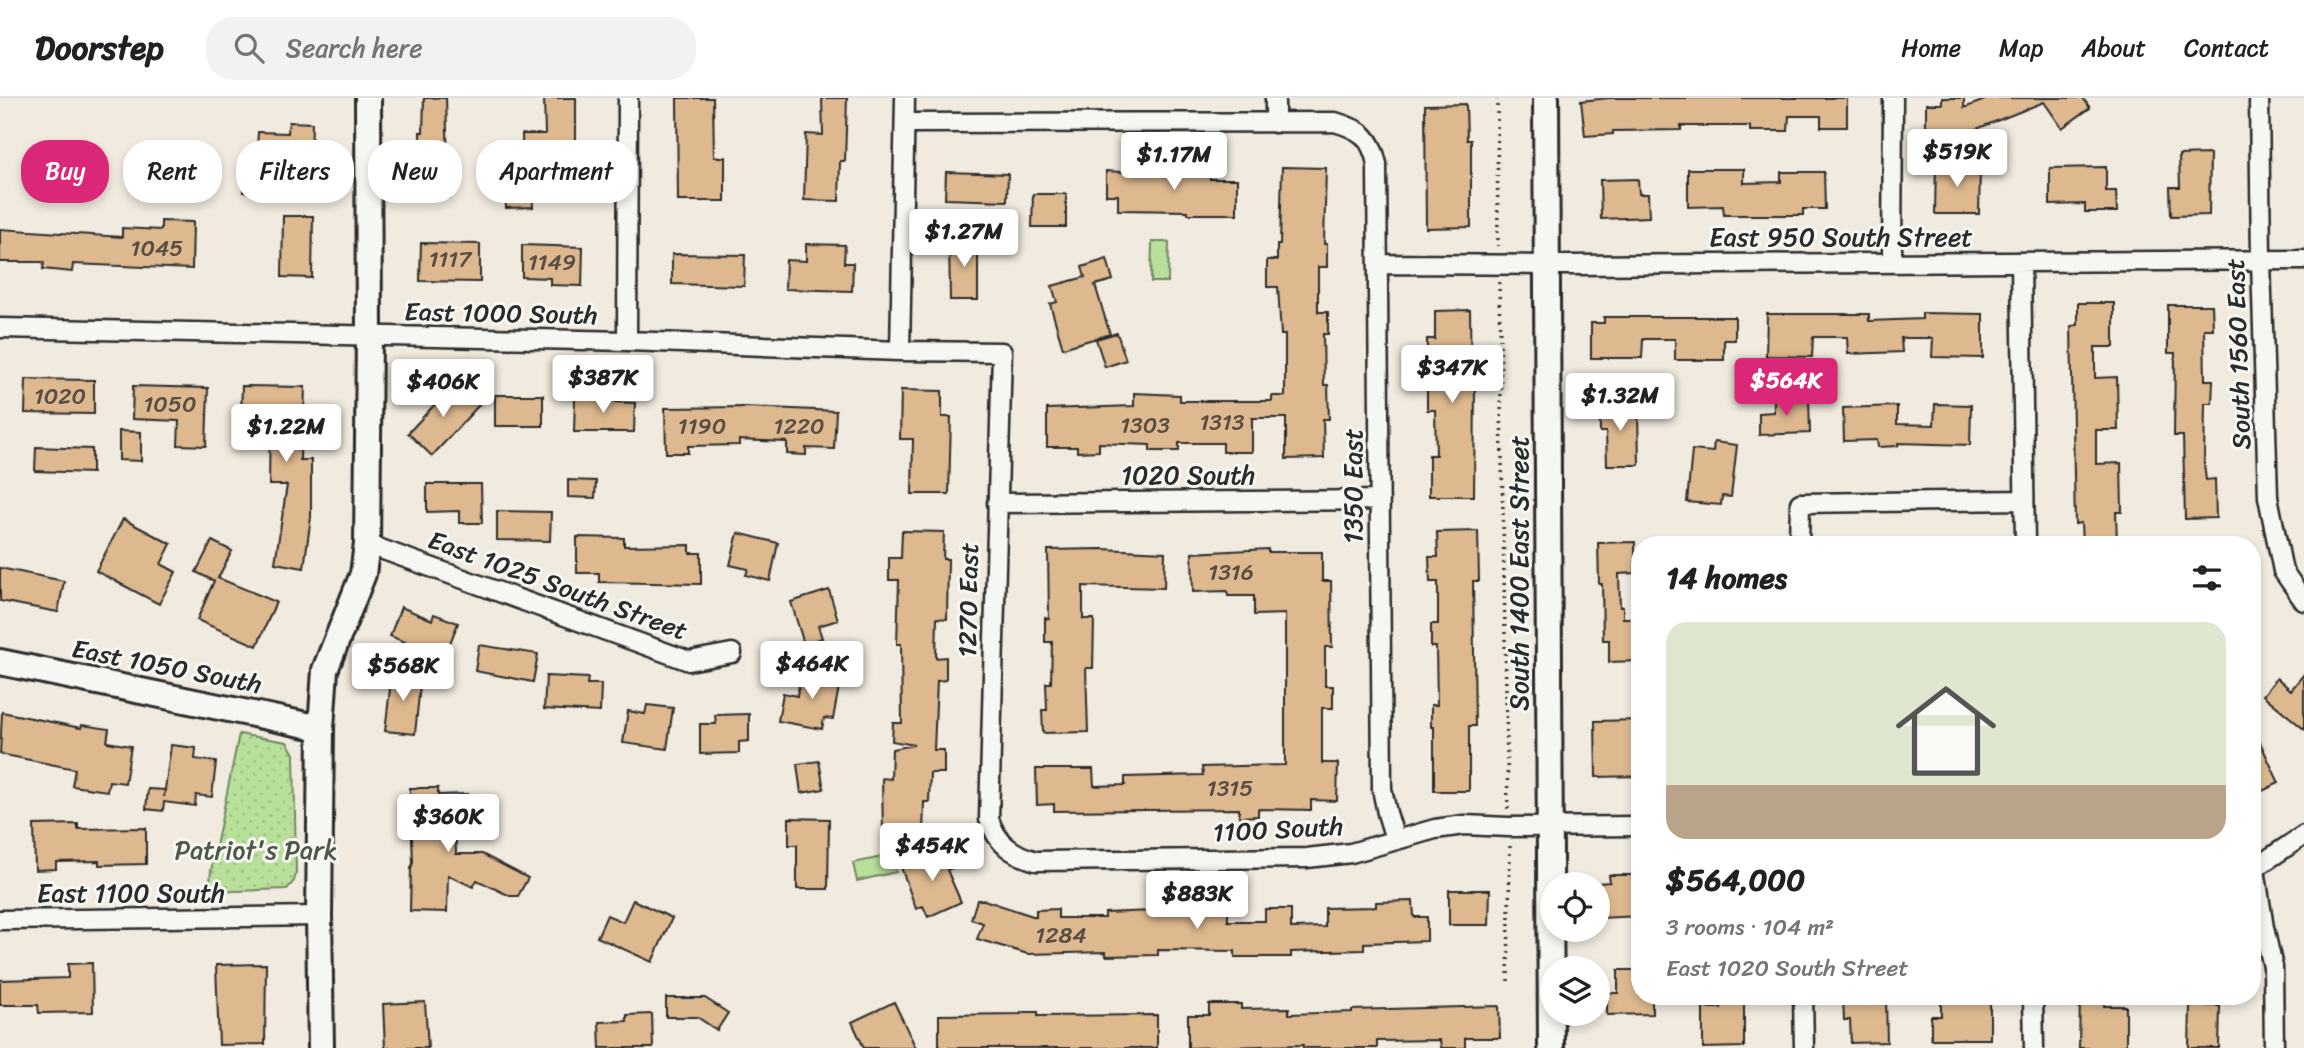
<!DOCTYPE html>
<html lang="en">
<head>
<meta charset="utf-8">
<style>
  :root { --surface:#fff; --page:#f2f2f2; --text:#202124; --muted:#757577; --line:#e0e0e0; --accent:#db2777 }
  body { margin:0; font-family:Sriracha,sans-serif; background:var(--page); color:var(--text); height:100vh; display:flex; flex-direction:column; font-size:26px; white-space:nowrap }
  * { box-sizing:border-box; margin:0 }
  p { font-size:23px; color:var(--muted) }
  .icon { flex:none; width:38px; height:38px; fill:none; stroke:currentColor; stroke-width:2; stroke-linecap:round; stroke-linejoin:round }
  .map { position:relative; flex:1; overflow:hidden }
  .side { position:absolute; left:1631px; top:438px; width:630px; height:469px; display:flex; flex-direction:column; background:var(--surface); border-radius:28px; box-shadow:0 4px 10px #0003 }
  .side>* { flex:none }
  .hud { position:absolute; left:21px; top:42px; width:665px; height:63px; display:flex; gap:14px }
  .fabs { position:absolute; left:1540px; top:774px; display:grid; gap:14px }
  .fabs a { display:grid; place-items:center; width:70px; height:70px; border-radius:50%; background:var(--surface); box-shadow:0 4px 10px #0003; font-size:35px }
  .price { position:absolute; translate:-50% -60px; padding:0 16px; border-radius:7px; background:#fff; color:#222; font-size:23px; line-height:46px; filter:drop-shadow(0 2px 4px #0008) }
  .price::after { content:''; position:absolute; left:50%; top:42px; width:21px; height:16px; margin-left:-10px; background:inherit; clip-path:polygon(0 0,100% 0,50% 100%) }
  .price.current { background:var(--accent); color:#fff }
  ul { padding:0; list-style:none }
  li { display:grid; align-content:center; gap:14px; height:371px; padding:0 35px }
  li span { display:grid; place-items:center; height:217px; border-radius:21px; color:#555 }
  li>.icon { margin-inline-start:auto }
  span .icon { width:126px; height:126px; fill:#fffc; stroke-width:1 }
  li b { font-size:30px }
  h2 { display:flex; justify-content:space-between; align-items:center; height:84px; padding:0 35px; font-size:30px }
  .chip { padding:0 24px; border-radius:28px; background:var(--surface); box-shadow:0 4px 10px #0003; font-size:24px; line-height:63px }
  .chip.current { background:var(--accent); color:#fff }
  header { display:flex; align-items:center; gap:42px; box-sizing:border-box; height:98px; padding:0 35px; background:var(--surface); border-bottom:2px solid var(--line) }
  header strong { font-size:33px }
  nav { display:flex; gap:38px; margin-inline-start:auto; font-size:24px }
  .search { width:490px; height:63px; background:var(--page); display:flex; align-items:center; gap:18px; box-sizing:border-box; padding:0 24px; border-radius:28px; color:var(--muted); font-size:26px }
  .map>svg:first-child { display:block }
</style>
</head>
<body>
<header>
<strong>Doorstep</strong>
<div class="search"><svg class="icon" aria-label="search" viewBox="0 0 24 24"><circle cx="10" cy="10" r="6"/><path d="M15 15l6 6"/></svg>Search here</div>
<nav><a>Home</a><a>Map</a><a>About</a><a>Contact</a></nav>
</header>
<div class="map">
<svg width="2304" height="950" viewBox="0 0 2304 950">
  <defs>
    <pattern id="park-dots" width="8" height="8" patternUnits="userSpaceOnUse" patternTransform="scale(1.75)"><rect width="8" height="8" fill="#b9e09b"/><path d="M2 2h.1M6 6h.1" fill="none" stroke="#9fc086" stroke-width="1.8" stroke-linecap="round"/></pattern>
  </defs>
  <rect width="100%" height="100%" fill="#f1eade"/>
  <filter id="ink" filterUnits="userSpaceOnUse"><feTurbulence type="fractalNoise" baseFrequency=".0143" numOctaves="2"/><feDisplacementMap in="SourceGraphic" scale="14" xChannelSelector="R" yChannelSelector="G"/><feConvolveMatrix kernelMatrix="1 2 1 2 8 2 1 2 1" color-interpolation-filters="sRGB"/></filter>
  <g filter="url(#ink)">
    <path fill="url(#park-dots)" stroke="#728663" stroke-width="2" d="M239,636L287,644L294,656L296,775L294,783L287,791L209,794L211,773Z"/>
    <path fill="#b9e09b" stroke="#728663" stroke-width="2" d="M1152,144H1169L1168,184H1151Z
      M892,757L896,774L857,783L853,765Z"/>
    <path fill="#deb98f" stroke="#2b2b2b" stroke-width="2" d="M424,0H446L449,100H421L420,34H423Z
      M544,0H576V50H581V70H576V93H532L533,109L506,110L505,87L523,86L522,36H545Z
      M677,0H713L714,59H725V103H678Z
      M822,0H847L845,63H840L839,103L804,102L806,36L823,37Z
      M1609,0H1847V29H1821V18H1789L1788,33H1750V28H1681V32L1613,33V36L1585,38L1581,3Z
      M1942,0H1964V10L1990,0H2083L2090,10L2062,30L2044,4L1974,32H1926V6H1942Z
      M1466,6L1467,42H1471V129L1426,130L1425,7Z
      M289,24L312,25L311,60H297L296,96L243,94L244,75H250L251,50H257L258,34L288,35Z
      M2210,56L2209,117L2171,118L2170,89H2180L2179,57Z
      M1936,64H1959V70H1980L1979,116H1935Z
      M1282,69L1326,70L1324,146H1327V169H1318V214H1328V236H1323L1324,287H1328L1329,321H1323L1324,360L1286,361V320H1252V354H1223V345H1179V353H1150V347L1099,345V353L1077,354V349H1047V311L1134,308V295L1180,297V303H1272V298H1285V237H1281L1278,189H1267V162H1277V147H1280Z
      M2106,69V93H2116L2117,114H2085V106L2050,107V70Z
      M1688,71H1744V85L1781,84V74H1824L1825,111H1803V117H1724L1723,108L1688,109Z
      M1188,72H1210V81H1237V116H1188V113L1118,112V97H1106V73L1188,78Z
      M946,74L1008,76L1007,103L945,101Z
      M1638,81L1639,96H1648L1649,119L1601,121L1600,82Z
      M1033,96H1066V129H1032Z
      M283,118H313L312,180L282,179Z
      M161,123L193,124L192,171L73,166L72,174L43,171L44,164H0V131L122,139V130L161,132Z
      M949,140H978V202H950Z
      M421,145L480,146V184L420,183Z
      M806,146L845,147L844,165H853L852,193L785,191L786,162L806,163Z
      M522,147L583,149L582,188L550,187V180L522,179Z
      M672,156L745,157L744,188L672,186Z
      M1107,161L1113,182L1095,187L1110,236L1063,250L1050,206L1057,204L1052,188L1085,179L1082,169Z
      M2078,205H2114V249H2095V280L2117,279L2118,332H2096V366L2121,365L2122,414H2116L2117,446H2082L2081,425L2075,426L2071,228L2078,227Z
      M2168,207H2212L2213,231H2204L2205,282H2213L2212,305H2205L2204,365L2206,382L2215,381L2216,420L2185,421L2183,338H2174L2175,255H2168Z
      M1470,212L1471,290H1475L1474,398H1429V357H1436L1435,312H1427V241H1435V213Z
      M1922,215L1983,216V260L1932,259L1933,240H1901L1902,254L1848,256L1847,239H1813L1812,259L1766,258L1767,216H1869V223L1922,221Z
      M1604,219H1735V242H1724V262H1675V241H1643L1642,260H1591V225H1604Z
      M1117,235L1126,262L1105,269L1096,241Z
      M26,281L94,282V316L25,315Z
      M455,285L479,307L432,358L408,335Z
      M133,288L208,290L206,348L178,347L179,323L132,321Z
      M242,288L305,289L304,320H301L300,362H311V419L304,470L275,465L287,387H269L270,319L241,318Z
      M901,292L942,293V319H951L949,396H912L913,341H900Z
      M495,297H543V328H495Z
      M575,298L616,299L615,304L635,305L634,334H574Z
      M1809,300L1810,335L1759,337V315L1774,314V301Z
      M1622,301V313L1638,312L1639,367H1607L1606,334H1600V302Z
      M1935,306L1971,307L1970,347L1898,345V348L1878,349L1877,342L1844,343L1843,310L1897,308V326L1934,327Z
      M746,309L836,313L834,351L806,350V357L787,356V344L739,342V347L688,348V355H666L665,310Z
      M119,333L141,334V363L119,362Z
      M1714,344L1737,347L1731,399L1722,398L1721,407L1687,404L1692,352L1713,354Z
      M36,349L92,351V375L35,373Z
      M568,382L596,383L595,400L568,399Z
      M427,386H481L482,425H459V413L427,414Z
      M497,413L551,414L550,443L497,442Z
      M123,421L171,446L161,466L176,474L159,506L96,473Z
      M902,433L944,434L943,461H948L947,521L937,520L936,560L946,559V582L937,583L934,652H944V675H930L929,704H924L923,738L883,736L882,680L891,681L892,651L914,647L892,643L893,625H902L901,546H897L899,482H889V460H901Z
      M1478,433L1479,483H1473L1475,628H1469V693H1434V629H1431V607H1437L1436,549H1431V526H1438V484H1430L1429,459H1438L1437,434Z
      M738,435L778,445L770,483L746,477L748,471L730,467Z
      M577,439L624,440V448L690,447V455H701V486L599,484V475H577Z
      M212,443L232,453L218,480L276,504L257,548L197,522L214,483L196,474Z
      M1635,444V475L1619,476L1620,509H1623V520H1640V563L1609,564V542H1603L1602,486H1599L1598,445Z
      M1102,451L1165,454L1164,490L1083,488V521H1094L1093,570H1086L1088,634L1043,635L1042,612H1047L1046,585H1051L1052,544H1045V520L1049,521L1048,452Z
      M1268,451V454H1322V483H1331L1332,549H1325V588H1333V610H1322V665H1338L1337,703L1311,702V712L1258,711V718L1239,719V711L1054,713V706L1037,707L1036,671H1093L1094,688L1125,687V679L1203,677L1202,669L1285,667V516L1254,517V498H1228L1227,493L1193,494L1192,455Z
      M0,470L64,483L58,514L0,503Z
      M829,492L838,522L818,528L822,540L804,546L791,504Z
      M401,509L432,522L434,516L458,525L444,560L390,538Z
      M479,547L538,556L533,584L475,573Z
      M808,572L841,578L833,621L824,620L822,631L778,623L783,595L797,598L800,583L805,584Z
      M392,574L421,577L415,636L385,633Z
      M2304,576V631L2263,597L2277,580L2291,592Z
      M546,578L588,580L587,586H601L600,614L544,611Z
      M647,607L673,610L667,651L623,645L628,613L645,616Z
      M2,614L81,630L82,627L109,631L107,644L131,648L125,685L109,683L107,693L72,688L75,671L0,656Z
      M749,616V643L739,644V655L700,656V626H716L715,617Z
      M1640,622V678L1596,679L1595,623Z
      M2252,627L2279,685L2252,698Z
      M171,647L196,650L195,661L216,664L212,699L196,697L195,708L164,704L163,713L146,711L148,691L165,692L164,699Z
      M819,663L824,691L801,695L797,666Z
      M410,690H438V697L468,696L469,714L455,715L456,756H482L528,780L518,798H510L477,782L473,789L448,777L447,814L410,813L411,770L413,765Z
      M789,720L829,721L828,791H797V747H789Z
      M78,726V731L146,730V766L99,767V763L56,764V771L35,772L34,727Z
      M947,750L955,769L947,772L961,804L928,819L923,808L916,811L901,769Z
      M1609,777H1640V818L1599,820L1598,785L1610,784Z
      M1449,792H1490L1489,827H1449Z
      M633,802L672,820L652,864L597,839L607,817L623,824Z
      M977,802H984L1036,819V812L1058,811V820H1105V815L1177,812L1228,813V823H1265V811H1291V830L1325,829V810L1376,809V804L1413,803L1414,819H1427V843L1364,845V852L1291,854V859H1235V853L1158,852V857L1106,858V854L1028,856L977,841L983,825L971,821Z
      M92,865L93,914L39,915L38,907H0V882L68,880V866Z
      M266,866L265,946L219,947L216,867Z
      M1618,872H1640V898H1652V916L1607,917V895H1618Z
      M1941,898H1990V941H1931V918H1941Z
      M2080,898H2105L2104,908H2126V950H2079Z
      M1721,899H1744V949L1703,950V910H1721Z
      M666,900H705L728,915L717,932L697,919H666Z
      M1886,900L1887,944L1851,945L1850,922H1844L1843,901Z
      M425,904L428,950H385L383,906Z
      M894,904L916,950H864L852,924Z
      M1209,906H1241V911L1289,910V916L1352,914V912L1499,908L1500,940H1465V950H1441L1440,942L1377,943V950H1303V947L1188,950V917H1209Z
      M2190,908H2220L2219,950H2189Z
      M1021,914H1038V918L1157,917V950H939V917L1021,916Z
      M652,916L653,950H600L599,924L627,923V917Z"/>
    <g fill="none" stroke-linecap="round" stroke-linejoin="round">
      <g stroke="#2b2b2b" stroke-width="23">
        <path id="street" d="M1275,0V25
          M2259,0L2261,162L2268,399L2283,473L2304,503
          M905,25L1335,24C1362,32 1371,39 1377,66L1382,691L1387,715L1395,741
          M2021,164L2025,446
          M1892,165L1893,0
          M1378,166L1568,167L2304,162
          M0,230L627,243L900,253L1002,254L989,721C997,746 1012,756 1036,763L1307,760L1351,755L1435,731L1464,727L1509,729L1640,728
          M627,243L628,0
          M900,253L905,0
          M997,405L1380,402
          M367,446L689,563L732,555
          M1799,446L1800,405L2024,402
          M2255,771L2264,830L2273,869L2274,950
          M2252,772L2304,737
          M0,822L319,818
          M1803,898L1804,950
          M2033,898L2034,950"/>
      </g>
      <g stroke="#2b2b2b" stroke-width="30">
        <path id="secondary" d="M1546,0L1551,950
          M0,564L321,630
          M321,950L319,818L321,630L325,572L363,476L367,446L369,239L368,0"/>
      </g>
      <path stroke="#2b2b2b" stroke-width="3.5" stroke-dasharray="2 5" stroke-linecap="butt" d="M1497,0L1498,148
        M1499,184L1508,712
        M1508,883L1510,747"/>
      <use href="#street" stroke="#f6f6f2" stroke-width="18"/>
      <use href="#secondary" stroke="#f6f6f2" stroke-width="24"/>
    </g>
  </g>
  <g text-anchor="middle" dominant-baseline="central" stroke-width="6" stroke-linejoin="round" paint-order="stroke">
    <g font-size="23" fill="#584e44">
      <text x="157" y="150">1045</text>
      <text x="450" y="161">1117</text>
      <text x="552" y="164">1149</text>
      <text x="60" y="298">1020</text>
      <text x="170" y="306">1050</text>
      <text x="1222" y="324">1313</text>
      <text x="1145" y="327">1303</text>
      <text x="702" y="328">1190</text>
      <text x="799" y="328">1220</text>
      <text x="1231" y="474">1316</text>
      <text x="1230" y="690">1315</text>
      <text x="1061" y="837">1284</text>
    </g>
    <g font-size="26" fill="#2b2b2b" stroke="#f6f6f2">
      <text x="1841" y="139">East 950 South Street</text>
      <text transform="translate(501 215) rotate(1)">East 1000 South</text>
      <text transform="translate(2238 256) rotate(-92)">South 1560 East</text>
      <text x="1188" y="377">1020 South</text>
      <text transform="translate(1353 388) rotate(-90)">1350 East</text>
      <text transform="translate(1519 475) rotate(-90)">South 1400 East Street</text>
      <text transform="translate(558 487) rotate(20)">East 1025 South Street</text>
      <text transform="translate(968 502) rotate(-89)">1270 East</text>
      <text transform="translate(167 568) rotate(11)">East 1050 South</text>
      <text transform="translate(1278 731) rotate(-3)">1100 South</text>
      <text x="131" y="795">East 1100 South</text>
    </g>
    <g font-size="26" fill="#4e5847" stroke="#f6f6f2">
      <text x="256" y="752">Patriot's Park</text>
    </g>
  </g>
</svg>
<div class="fabs">
<a><svg class="icon" aria-label="locate" viewBox="0 0 24 24"><circle cx="12" cy="12" r="6"/><path d="M12 2v4M12 18v4M2 12h4M18 12h4"/></svg></a>
<a><svg class="icon" aria-label="layers" viewBox="0 0 24 24"><path d="M12 4l9 5-9 5-9-5zM3 14l9 5 9-5"/></svg></a>
</div>
<b class="price" style="left:1957px;top:91px">$519K</b>
<b class="price" style="left:1174px;top:94px">$1.17M</b>
<b class="price" style="left:964px;top:171px">$1.27M</b>
<b class="price" style="left:1452px;top:307px">$347K</b>
<b class="price" style="left:603px;top:317px">$387K</b>
<b class="price current" style="left:1786px;top:320px">$564K</b>
<b class="price" style="left:443px;top:321px">$406K</b>
<b class="price" style="left:1620px;top:335px">$1.32M</b>
<b class="price" style="left:286px;top:366px">$1.22M</b>
<b class="price" style="left:812px;top:603px">$464K</b>
<b class="price" style="left:403px;top:605px">$568K</b>
<b class="price" style="left:448px;top:756px">$360K</b>
<b class="price" style="left:932px;top:785px">$454K</b>
<b class="price" style="left:1197px;top:833px">$883K</b>
<div class="hud">
<a class="chip current">Buy</a>
<a class="chip">Rent</a>
<a class="chip">Filters</a>
<a class="chip">New</a>
<a class="chip">Apartment</a>
</div>
<section class="side">
<h2>14 homes<svg class="icon" aria-label="filters" viewBox="0 0 24 24"><path d="M4 7h16M4 17h16"/><circle cx="9" cy="7" r="2"/><circle cx="15" cy="17" r="2"/></svg></h2>
<ul>
<li><span style="background:linear-gradient(#dfe7d0 75%,#b9a48a 0)"><svg class="icon" aria-label="home" viewBox="0 0 24 24"><path d="M3 11l9-7 9 7M6 9v11h12V9"/></svg></span><div><b>$564,000</b><p>3 rooms · 104 m²</p><p>East 1020 South Street</p></div></li>
</ul>
</section>
</div>
</body>
</html>
